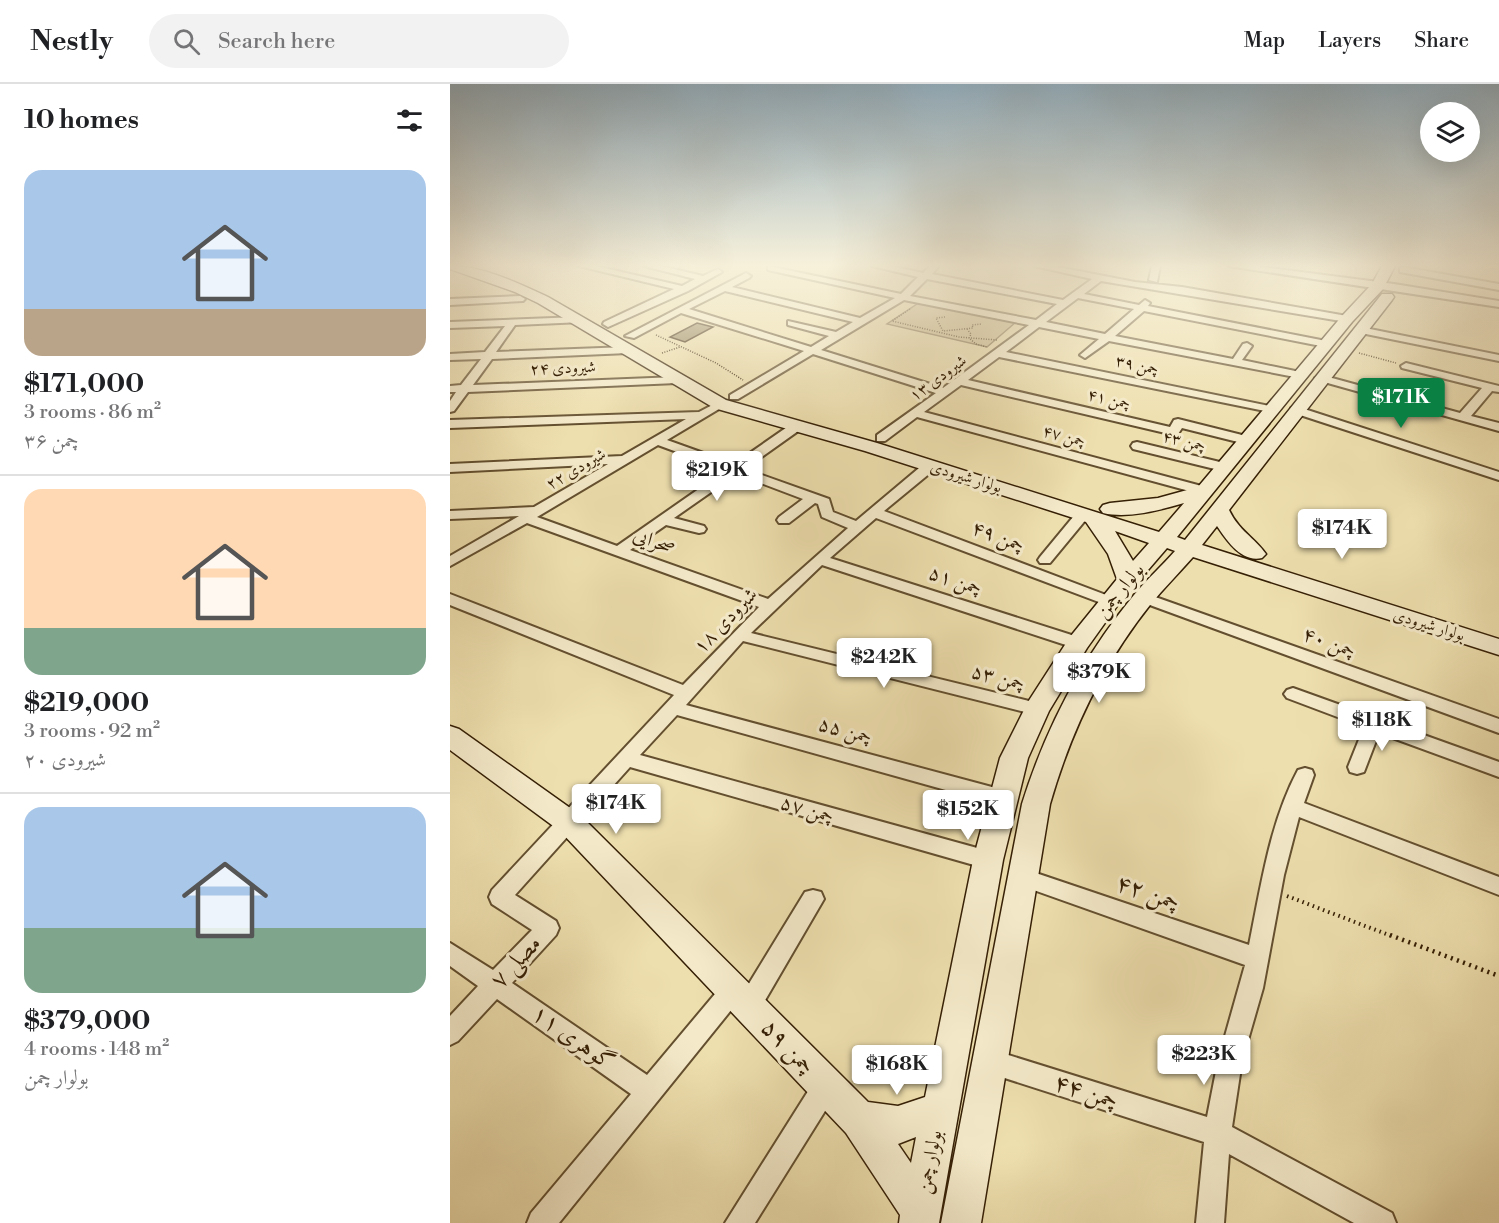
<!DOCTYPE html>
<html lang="en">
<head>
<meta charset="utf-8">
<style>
  :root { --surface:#fff; --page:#f2f2f2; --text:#202124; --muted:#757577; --line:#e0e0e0; --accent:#0b8043 }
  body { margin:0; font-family:"Libre Bodoni",Amiri,serif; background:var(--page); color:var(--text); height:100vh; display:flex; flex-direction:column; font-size:22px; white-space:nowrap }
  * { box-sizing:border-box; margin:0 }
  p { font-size:20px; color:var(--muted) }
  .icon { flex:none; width:33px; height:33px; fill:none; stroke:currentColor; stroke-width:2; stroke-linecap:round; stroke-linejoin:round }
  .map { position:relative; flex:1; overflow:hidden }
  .panel { display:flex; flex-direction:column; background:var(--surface); width:450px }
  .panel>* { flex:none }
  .tools { position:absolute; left:970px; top:18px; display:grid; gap:12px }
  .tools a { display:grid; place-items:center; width:60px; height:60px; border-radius:50%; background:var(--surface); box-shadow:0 6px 24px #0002; font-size:30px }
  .price { position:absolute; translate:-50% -51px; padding:0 14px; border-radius:6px; background:#fff; color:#222; font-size:20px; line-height:39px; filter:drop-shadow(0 2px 3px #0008) }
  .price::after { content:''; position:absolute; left:50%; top:36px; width:18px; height:14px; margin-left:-9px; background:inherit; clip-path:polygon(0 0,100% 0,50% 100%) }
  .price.current { background:var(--accent); color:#fff }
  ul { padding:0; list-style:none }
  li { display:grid; align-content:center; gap:12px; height:318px; padding:0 24px }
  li+li { border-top:2px solid var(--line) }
  li span { display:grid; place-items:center; height:186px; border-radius:18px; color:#555 }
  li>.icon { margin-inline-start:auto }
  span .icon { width:108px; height:108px; fill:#fffc; stroke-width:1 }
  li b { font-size:26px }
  h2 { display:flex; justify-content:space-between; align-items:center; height:72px; padding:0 24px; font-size:26px }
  header { display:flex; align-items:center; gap:36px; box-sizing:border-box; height:84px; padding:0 30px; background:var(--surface); border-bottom:2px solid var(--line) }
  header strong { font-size:28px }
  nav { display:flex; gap:33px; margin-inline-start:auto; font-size:21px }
  .search { width:420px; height:54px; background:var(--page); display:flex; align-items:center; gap:15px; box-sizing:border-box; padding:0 21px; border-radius:33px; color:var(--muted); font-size:22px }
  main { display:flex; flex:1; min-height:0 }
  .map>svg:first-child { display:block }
</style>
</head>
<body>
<header>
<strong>Nestly</strong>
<div class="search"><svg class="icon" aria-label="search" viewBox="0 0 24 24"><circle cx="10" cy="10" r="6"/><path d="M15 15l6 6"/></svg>Search here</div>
<nav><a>Map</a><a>Layers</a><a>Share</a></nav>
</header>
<main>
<section class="panel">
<h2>10 homes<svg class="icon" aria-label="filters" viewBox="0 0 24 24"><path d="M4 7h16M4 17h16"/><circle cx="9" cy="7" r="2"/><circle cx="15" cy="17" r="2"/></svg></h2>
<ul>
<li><span style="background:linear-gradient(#a9c7e8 75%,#b9a48a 0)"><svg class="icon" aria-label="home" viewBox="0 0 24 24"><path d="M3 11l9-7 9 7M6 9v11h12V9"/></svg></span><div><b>$171,000</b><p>3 rooms · 86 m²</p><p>چمن ۳۶</p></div></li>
<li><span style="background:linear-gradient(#ffd9b3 75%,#7fa58c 0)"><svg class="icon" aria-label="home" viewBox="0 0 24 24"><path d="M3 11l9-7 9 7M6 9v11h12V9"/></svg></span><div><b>$219,000</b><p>3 rooms · 92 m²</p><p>شیرودی ۲۰</p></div></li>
<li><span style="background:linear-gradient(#a9c7e8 65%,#7fa58c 0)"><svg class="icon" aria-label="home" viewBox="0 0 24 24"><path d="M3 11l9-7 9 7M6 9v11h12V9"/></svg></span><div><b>$379,000</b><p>4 rooms · 148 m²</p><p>بولوار چمن</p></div></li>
</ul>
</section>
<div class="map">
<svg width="1049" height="1139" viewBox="0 0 1049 1139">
  <rect width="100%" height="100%" fill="#eedfae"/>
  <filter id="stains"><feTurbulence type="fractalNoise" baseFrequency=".00333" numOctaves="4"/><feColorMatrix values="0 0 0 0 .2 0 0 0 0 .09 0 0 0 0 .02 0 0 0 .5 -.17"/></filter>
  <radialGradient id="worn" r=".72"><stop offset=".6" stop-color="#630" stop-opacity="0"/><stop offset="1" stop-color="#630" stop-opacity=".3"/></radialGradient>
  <path fill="#cfbe91" stroke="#826e4b" stroke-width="1.5" d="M470,218L566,238L537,263L437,240Z"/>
  <path fill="#95835d" stroke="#351f05" stroke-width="1.5" d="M247,239L263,243L235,258L220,253Z"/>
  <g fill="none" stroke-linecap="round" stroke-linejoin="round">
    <g stroke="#634f2f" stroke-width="4">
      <path id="street" d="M129,182H146L232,202L245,195L194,182H211L253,192L268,185L272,188L238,207L158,243L153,240L154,238L224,205Z
        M318,182L451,210L468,193L422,182H441L473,189L480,182H489L482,190L613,216L642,195L584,182H603L685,198L732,203L897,232L902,235L897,238L651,197L634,210L689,221L695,216L700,219L698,222L876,257L881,260L876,263L694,227L665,252L783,275L793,260L797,259L802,262L792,276L850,288L855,291L850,294L659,257L635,274L630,271L649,255L589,243L556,268L824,323L826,325L820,328L549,273L518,296L720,343L724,336L728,335L800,353V359L796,360L732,344L728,350L724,351L511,301L474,328L759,404L761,407L759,410L754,411L467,333L435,357H427V351L486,309L363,270L288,315H280V311L354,267L231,229L184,254L175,252L296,189L301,192L299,194L282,203L410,234L445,214L318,186ZM477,195L607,220L586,236L460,212ZM275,207L403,238L386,248L338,237V241L379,252L361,263L239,225ZM628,214L684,225L655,250L596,238ZM454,216L579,241L493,304L371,266Z
        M702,182H710L707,198L699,196Z
        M778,182H804L944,200L1049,217V223Z
        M953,183L1049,200V206L950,188V184Z
        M70,212L75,215L73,217L0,221V215Z
        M129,233L134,236L133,238L65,241L46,268L178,263L183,266L178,269L42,275L23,301L227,293L233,296L227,299L18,308L4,327L0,328V317L6,308H0V302L11,301L31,275L0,276V270L35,268L55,242L0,244V238Z
        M910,243L1049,271V277L906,248L905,246Z
        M956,279L1049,302V308L1042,307L1021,332L1049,339V347L867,296L865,294L871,291L1010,329L1032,304L952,284L951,282Z
        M270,317L276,320L274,322L217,356L284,380L343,339H351V345L295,385L379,415L383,428L406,437L475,379H485L486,382L485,385L434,427L664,514L667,517L664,520H654L426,434L380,474L634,555L636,559L634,563H622L372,481L301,549L587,619L593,620L596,625L593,630L587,631L293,557L236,621L553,706L560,709L563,714L560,719L553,722L227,631L190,671L538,767L545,770L548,776L545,782L538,785L180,683L65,811L106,837L109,844L106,851L62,899L197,991L275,898L283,895L291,898L295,906L292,911L355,808L363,806L371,808L374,815L307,930L299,933L291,930L287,922L290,915L109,1139H77L81,1129L181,1010L47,915L8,957L0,961V932L28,902L0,882V859L43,886L82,846L42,820L39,813L42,806L224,611L0,521V510L233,601L309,523L77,439L0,482V472L69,432L0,435V427L84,423L158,380L0,388V380L172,372L236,335L0,344V336L249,328ZM208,361L276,386L167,462L87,433ZM287,390L353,415L329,433L327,436L329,439H339L365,419L368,420L372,433L398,444L318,515L180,466L216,441L249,449L254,448L256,445L254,442L224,434Z
        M845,322L1049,388V396L841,328V324Z
        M687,358L778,380L779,383L773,387L683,365L681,362L683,359Z
        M633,426L638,427L640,430L638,433L600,479H590L588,476L590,473L628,427Z
        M694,509L1049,635V649L689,517L686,514L689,511Z
        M843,604L1049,678V693L929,649L914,688L907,690L900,688L898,683L914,643L837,614L834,610L837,606Z
        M855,684L862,686L864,691L854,719L1049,793V811L849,733L834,791L813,904L792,977L782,1043L942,1129L946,1139H904L779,1070L774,1139H746L754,1058L539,989L530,986L527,977L530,968L539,965L757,1033L768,977L795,881L564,799L561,793L564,787L571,784L799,861C811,802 820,738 848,686Z
        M376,989L385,993L389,1002L385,1011L305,1139H275L367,993Z"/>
    </g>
    <g stroke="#351f05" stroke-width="3">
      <path id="secondary" d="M0,182C33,182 68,199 98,213L276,316L427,359L709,448L734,419C710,426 678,435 653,429L650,425L653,421L660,419L708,414L748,403L892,232L922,200L932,182H945L933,205L902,238L727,453L735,456L932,210H942L944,213L942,216L779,426C789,447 804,453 816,470L812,474C792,479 777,457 767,442L752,461L1049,555V571L743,473C729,489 714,504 700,521C653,580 621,647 600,720L531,1139H491L572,720C596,643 633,573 684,511C697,495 712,482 725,467L717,464L667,522L637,564L599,627L578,674L553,776L489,1139H449L450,1131L396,1049L110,747L0,666V642L9,645L130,731L418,1018L448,1022L475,1013L523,776L550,674L578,618L620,553L667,495L658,470L636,438L415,367L264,324L88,219L65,208L0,185ZM665,447L699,459L683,477ZM466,1053L461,1079L448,1060Z"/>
    </g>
    <path stroke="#351f05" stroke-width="1.5" stroke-dasharray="1 1.5" stroke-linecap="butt" d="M460,225L442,237L509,253L547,256
      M495,233L486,234L493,247L523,244L522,241L531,240
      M517,245L521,250L519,254L526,260L537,263
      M206,251L266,279L293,296
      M212,269L230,263
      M909,269L946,279"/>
    <path stroke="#351f05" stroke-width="4" stroke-dasharray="1.5 4" stroke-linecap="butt" d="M837,812L944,853"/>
    <path stroke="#351f05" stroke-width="4.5" stroke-dasharray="2 4.5" stroke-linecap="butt" d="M940,851L1049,892"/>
    <use href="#street" fill="#f4eaca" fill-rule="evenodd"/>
    <use href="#secondary" fill="#f4eaca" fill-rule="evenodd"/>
  </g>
  <linearGradient id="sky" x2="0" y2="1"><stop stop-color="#91abba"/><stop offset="0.53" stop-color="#f7f1db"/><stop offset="1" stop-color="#f7f1db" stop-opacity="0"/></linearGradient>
  <rect width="1049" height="342" fill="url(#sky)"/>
  <g text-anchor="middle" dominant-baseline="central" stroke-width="6" stroke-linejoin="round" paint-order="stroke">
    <g font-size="16" fill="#351f05" stroke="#f4eaca">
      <text transform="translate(687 281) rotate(12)">چمن ۳۹</text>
      <text transform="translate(113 284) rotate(-2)">شیرودی ۲۴</text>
      <text transform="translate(488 294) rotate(-36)">شیرودی ۱۳</text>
      <text transform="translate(659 315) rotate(13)">چمن ۴۱</text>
      <text transform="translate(614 352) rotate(15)">چمن ۴۷</text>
      <text transform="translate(734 357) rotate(14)">چمن ۴۳</text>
      <text transform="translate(126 385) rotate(-30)">شیرودی ۲۲</text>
      <text transform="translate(516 393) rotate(17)">بولوار شیرودی</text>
      <text transform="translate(979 541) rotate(17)">بولوار شیرودی</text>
    </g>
    <g font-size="20" fill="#351f05" stroke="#f4eaca">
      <text transform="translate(548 453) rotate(21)">چمن ۴۹</text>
      <text transform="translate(204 458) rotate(20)">صحرایی</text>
      <text transform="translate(505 497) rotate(18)">چمن ۵۱</text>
      <text transform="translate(670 507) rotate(-50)">بولوار چمن</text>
      <text transform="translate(276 537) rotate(-46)">شیرودی ۱۸</text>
      <text transform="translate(879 559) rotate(20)">چمن ۴۰</text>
      <text transform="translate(548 594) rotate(14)">چمن ۵۳</text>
      <text transform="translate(395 647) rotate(15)">چمن ۵۵</text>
      <text transform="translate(357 726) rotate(16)">چمن ۵۷</text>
      <text transform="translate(480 1078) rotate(-79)">بولوار چمن</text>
    </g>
    <g font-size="24" fill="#351f05" stroke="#f4eaca">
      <text transform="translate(698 809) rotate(19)">چمن ۴۲</text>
      <text transform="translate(66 878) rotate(-47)">مصلی ۷</text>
      <text transform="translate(123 954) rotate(35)">گوهری ۱۱</text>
      <text transform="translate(338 963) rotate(46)">چمن ۵۹</text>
      <text transform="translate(636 1008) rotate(18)">چمن ۴۴</text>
    </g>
  </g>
  <rect width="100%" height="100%" filter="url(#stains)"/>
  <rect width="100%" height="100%" fill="url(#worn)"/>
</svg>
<div class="tools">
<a><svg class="icon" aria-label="layers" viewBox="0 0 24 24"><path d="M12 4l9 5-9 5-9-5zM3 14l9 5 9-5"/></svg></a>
</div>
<b class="price current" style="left:951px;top:345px">$171K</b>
<b class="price" style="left:267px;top:418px">$219K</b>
<b class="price" style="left:892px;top:476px">$174K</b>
<b class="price" style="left:434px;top:605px">$242K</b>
<b class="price" style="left:649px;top:620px">$379K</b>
<b class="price" style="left:932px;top:668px">$118K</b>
<b class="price" style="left:166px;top:751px">$174K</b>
<b class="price" style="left:518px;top:757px">$152K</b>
<b class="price" style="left:754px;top:1002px">$223K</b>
<b class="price" style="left:447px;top:1012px">$168K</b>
</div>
</main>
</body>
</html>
